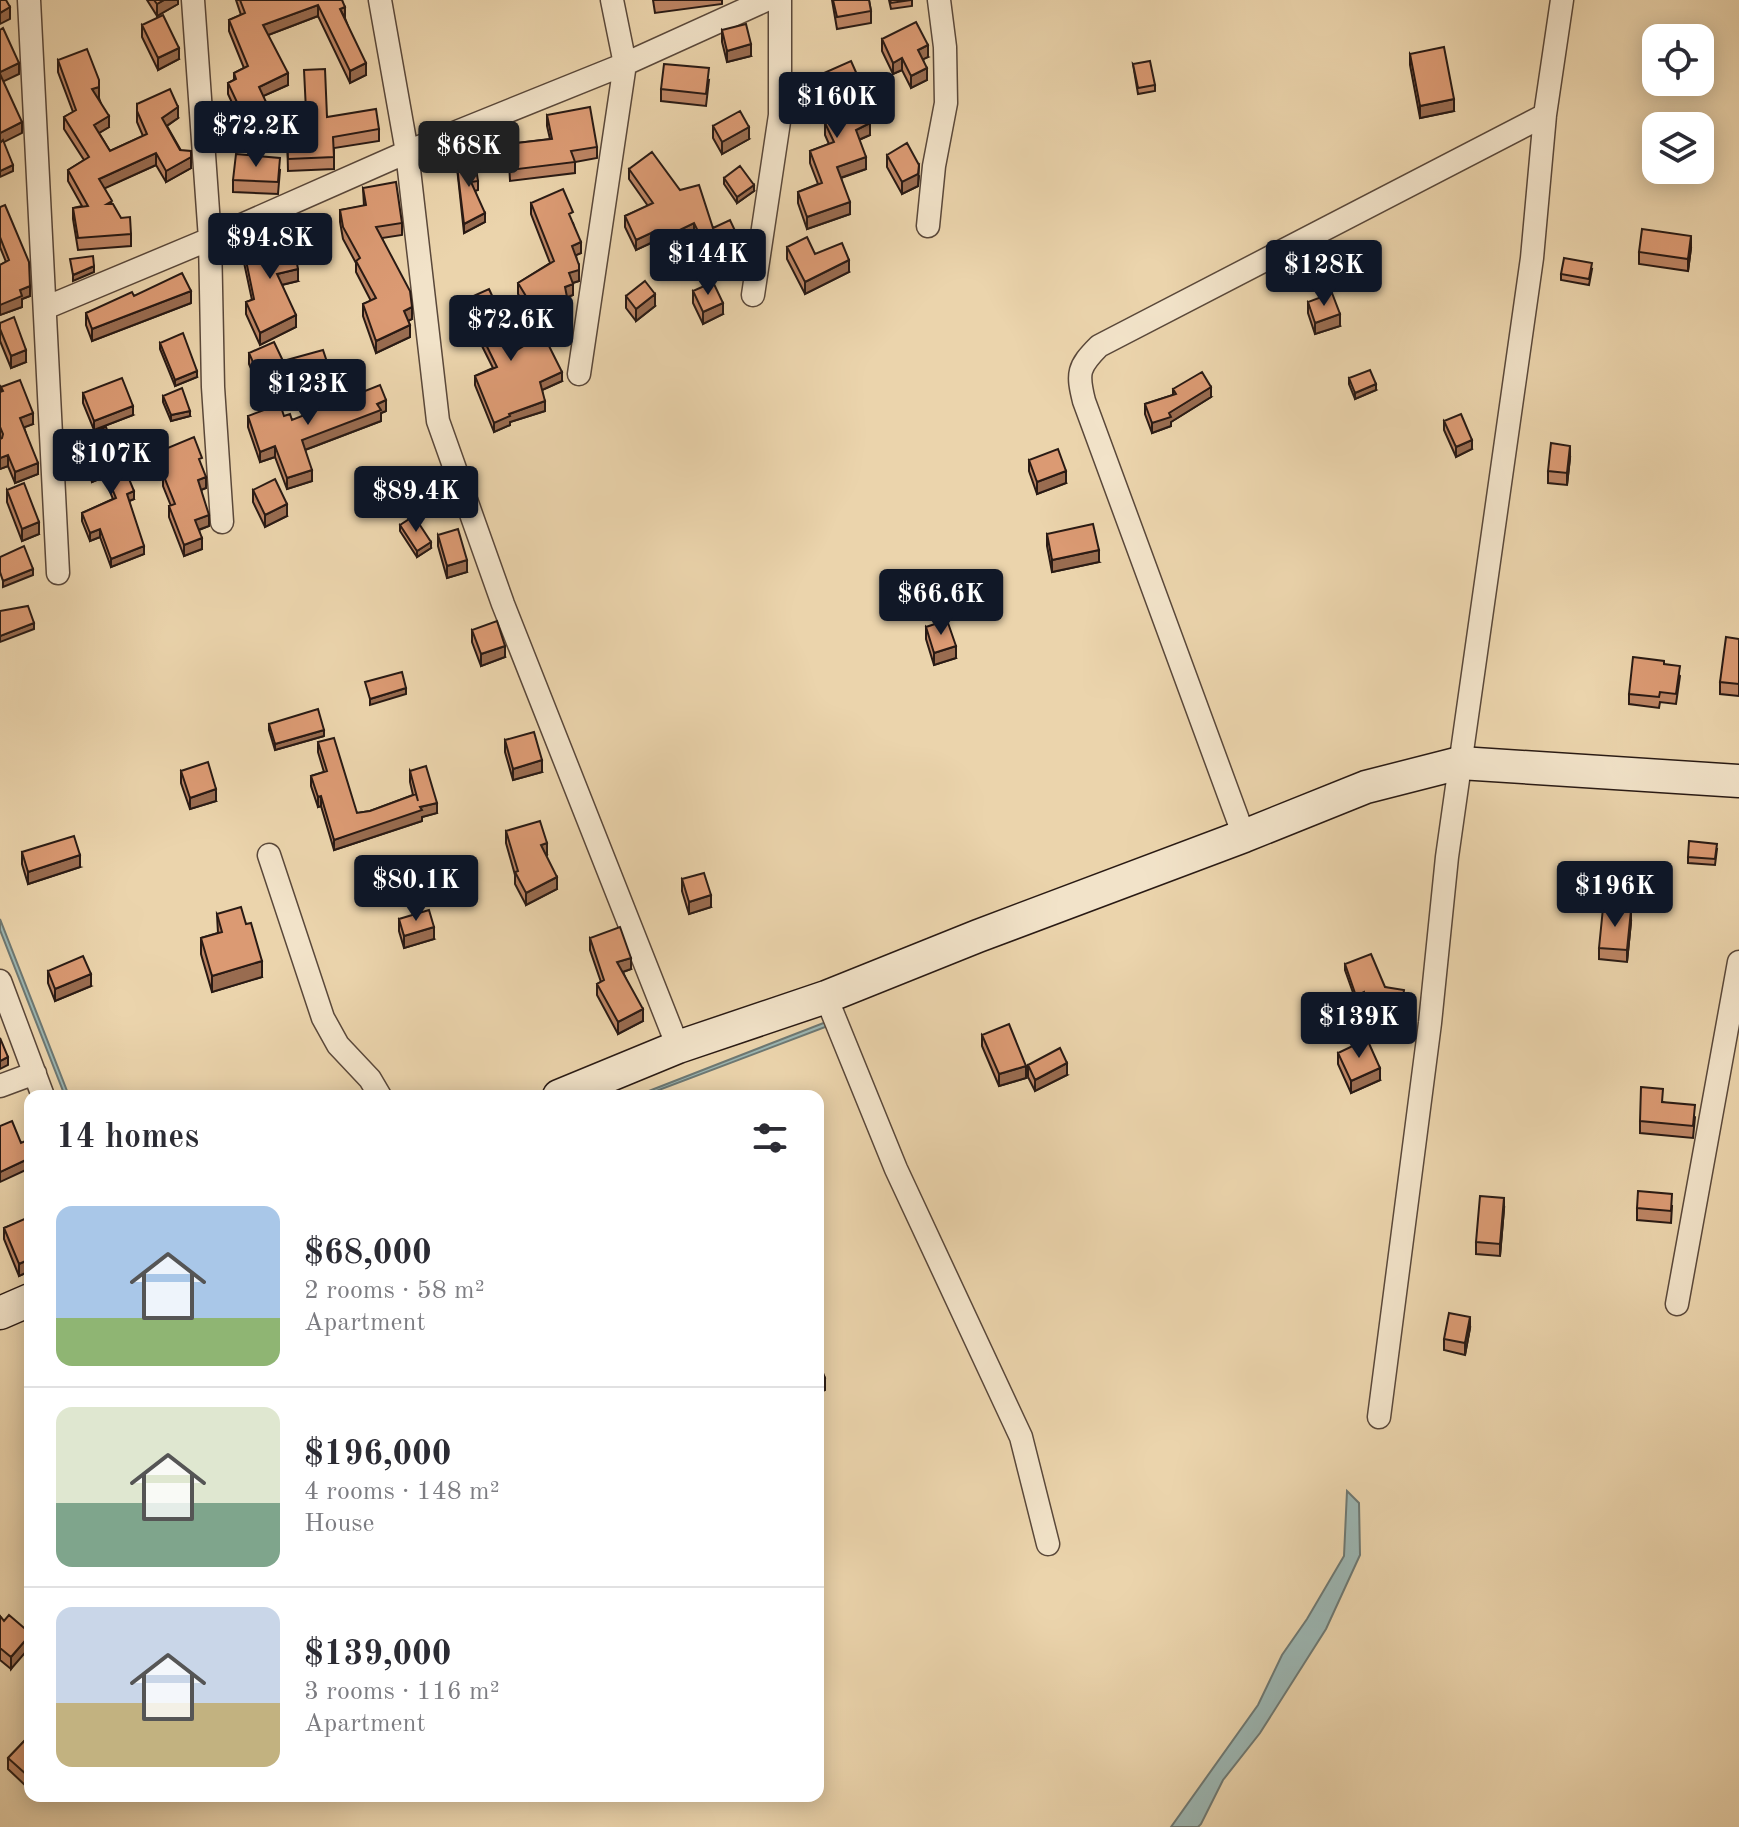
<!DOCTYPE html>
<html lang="en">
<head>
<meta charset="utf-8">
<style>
  :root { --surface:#fff; --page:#f7f7f7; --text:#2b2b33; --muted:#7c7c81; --line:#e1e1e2; --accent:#111827 }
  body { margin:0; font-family:"Old Standard TT",serif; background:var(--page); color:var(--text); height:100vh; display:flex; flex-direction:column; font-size:30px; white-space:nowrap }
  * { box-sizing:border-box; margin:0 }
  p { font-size:26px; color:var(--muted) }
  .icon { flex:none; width:44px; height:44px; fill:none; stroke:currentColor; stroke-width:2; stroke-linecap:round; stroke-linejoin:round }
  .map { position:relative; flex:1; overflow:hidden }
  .drawer { position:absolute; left:24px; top:1090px; width:800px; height:712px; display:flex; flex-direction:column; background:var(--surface); border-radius:16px; box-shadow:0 4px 20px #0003 }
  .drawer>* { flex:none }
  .fabs { position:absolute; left:1642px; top:24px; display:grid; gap:16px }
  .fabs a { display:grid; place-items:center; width:72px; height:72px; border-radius:16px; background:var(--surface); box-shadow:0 4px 20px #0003; font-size:40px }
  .price { position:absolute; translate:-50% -68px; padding:0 18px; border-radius:8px; background:var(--accent); color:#fff; font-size:26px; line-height:52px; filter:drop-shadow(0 2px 4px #0008) }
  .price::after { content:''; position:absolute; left:50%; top:48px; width:24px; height:18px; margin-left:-12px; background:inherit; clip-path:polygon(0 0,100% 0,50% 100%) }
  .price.active { background:#222; color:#fff }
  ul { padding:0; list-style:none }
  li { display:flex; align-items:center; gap:24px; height:200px; padding:0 32px }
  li+li { border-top:2px solid var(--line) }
  li span { display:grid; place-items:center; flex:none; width:224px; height:160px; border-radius:16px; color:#555 }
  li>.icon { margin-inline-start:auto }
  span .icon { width:96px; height:96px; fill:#fffc; stroke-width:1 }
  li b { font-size:34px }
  h2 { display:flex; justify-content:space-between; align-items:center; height:96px; padding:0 32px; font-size:34px }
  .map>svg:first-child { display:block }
</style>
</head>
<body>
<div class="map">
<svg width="1739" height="1827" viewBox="0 0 1739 1827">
  <rect width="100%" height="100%" fill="#ebd4ac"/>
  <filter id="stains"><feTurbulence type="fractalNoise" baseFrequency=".0025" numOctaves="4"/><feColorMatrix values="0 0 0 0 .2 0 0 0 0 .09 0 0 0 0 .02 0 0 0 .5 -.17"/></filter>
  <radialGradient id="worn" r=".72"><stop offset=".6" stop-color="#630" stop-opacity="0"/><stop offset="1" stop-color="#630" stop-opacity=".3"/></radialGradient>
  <path fill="#9bb6b3" stroke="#6d7873" stroke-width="2" d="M0,919L69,1096H65L0,930Z
    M826,1022L828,1026L643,1096H636Z
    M1347,1491L1359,1503L1360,1555L1326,1629L1260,1733L1223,1780L1201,1824L1198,1827H1171L1258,1705L1282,1655L1307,1619L1344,1556Z"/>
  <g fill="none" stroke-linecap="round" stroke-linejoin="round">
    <g stroke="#5a483a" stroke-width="25">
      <path id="street" d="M29,0L58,573
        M193,0L210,239L213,387L222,522
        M380,0L407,152L438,421L503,604L678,1047
        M928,226L934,166L946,103L945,47L939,0
        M753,295L780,115V0
        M45,308L210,239L407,152L625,64L766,0
        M579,374L625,64L612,0
        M1244,836L1084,401C1077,373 1078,367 1099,346L1545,115
        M269,855L323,1018L338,1045L370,1079L380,1096
        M0,981L43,1096
        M826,997L896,1169L1021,1437L1048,1544
        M0,1086L35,1073
        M1677,1304L1739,962
        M1379,1417L1430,1023L1447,857L1532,258L1545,115L1562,0"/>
    </g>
    <g stroke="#291a14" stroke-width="35">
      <path id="secondary" d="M559,1096L678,1047L826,997L978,936L1244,836L1366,787L1460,763L1739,781
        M0,1313L30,1300"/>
    </g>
    <use href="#street" stroke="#f2e3c9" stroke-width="22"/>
    <use href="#secondary" stroke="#f2e3c9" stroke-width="32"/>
  </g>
  <path fill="#bc8463" stroke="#291a14" stroke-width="2" d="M147,0H178V4L157,16Z
    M236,0H342L345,18L366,75L350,83L318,16L268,35L288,85L263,96L273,129L249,140L228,94V83L234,80V73L244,68L229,31V20L241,15Z
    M653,0H722V4L655,13Z
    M832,0H869L871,11V23L837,29Z
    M889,0H912V6L891,9Z
    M142,25L179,59L158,70L142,37Z
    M722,30L751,56L727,62L722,42Z
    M882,39L928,57L923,59L927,80L911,88L902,70L893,74L882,51Z
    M1410,54L1454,111L1420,118L1410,65Z
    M58,60L99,98L109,127L99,133L110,151L143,136L137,122V104L178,118L167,126L191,168L166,182L156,165L104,188L112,204L131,234V246L78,250L73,219V208L82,206L68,181V170L84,160L64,129V117L73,112L58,72Z
    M1133,64L1155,85V91L1138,94Z
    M815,77L859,90L857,92L870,135L859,140L866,169L841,178L850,214L807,229L798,203V192L818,184L810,163V151L829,144L825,135V123L831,121L815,89Z
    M709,80L706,106L661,101V89Z
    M547,115L597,147V158L575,162V173L510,181L508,144L550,139L547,126Z
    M327,117L379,129V141L334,148V169L288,171L287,132L307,131Z
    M713,126L749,139L722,154L713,138Z
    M1654,153L1673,170V180H1654Z
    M887,155L919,176L918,186L902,194L887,167Z
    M456,158L478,181V190L475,191L485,222L464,233Z
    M629,169L680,190L713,228L744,260L743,267L717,280L694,233L657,251L653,242L636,250L625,227V216L648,206L629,179Z
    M280,170L278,194L233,192V180Z
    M724,178L754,191L737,203L724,184Z
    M363,188L402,223V235L382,238L412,319L408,321L410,337L376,353L363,316V304L371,301L356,272V263L343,239L340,222V210L364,206Z
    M531,203L573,223L581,253L576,255L579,276V281L573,283V295L567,297V308L555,310L535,322L518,294V283L550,263L531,214Z
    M0,207L30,296L22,299V307L0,315V265L6,262L0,247Z
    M243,246L298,281L282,285L296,327L260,345L246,314V302L252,300L243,258Z
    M787,247L815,254L849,272L805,294L787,259Z
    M1691,248L1688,271L1639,264V252Z
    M1592,269L1589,285L1561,280V274Z
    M693,291L723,314L703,324L693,303Z
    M134,296L191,303L92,341L86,325V313Z
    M626,296L655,306L636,321L626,308Z
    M469,298L517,350L562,381L542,390L545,411L510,422V425L494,432L475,385V376L493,368L474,330L475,320L469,308Z
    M1308,302L1340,326L1315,334L1308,313Z
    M0,323L26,362L11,368L0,341Z
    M160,343L197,377L175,386L160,349Z
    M249,353L283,361L328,376L267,405L249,364Z
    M1349,378L1376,390L1355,399L1349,384Z
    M1,387L33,424L24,427L38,474L15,483L8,466L0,469V392L1,391Z
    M1173,389L1211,397L1171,422V426L1152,433L1145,414V404L1173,395Z
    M83,393L133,415L94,430L83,403Z
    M163,396L190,416L171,421L163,402Z
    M386,411L381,413V421L305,450L312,481L287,489L275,457L260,462L248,427V416H284L292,420Z
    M1444,421L1472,449L1456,457L1444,430Z
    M78,438L134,499L129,501L144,554L111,567L100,537L90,541L82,521V513L113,499L104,477L92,482L78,446Z
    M158,452L202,468L206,488L201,490L209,526L199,530L202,549L184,556L169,517V506H171L163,486V476L158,463Z
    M1570,458L1567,485L1548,483V471Z
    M1029,460L1066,483L1037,494L1029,471Z
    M7,490L39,534L22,541L7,502Z
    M253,490L287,516L265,527L253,502Z
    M400,525L431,548L417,557L400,531Z
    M1047,534L1099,562L1052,572L1047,546Z
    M438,535L467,572L447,578L438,546Z
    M926,627L956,658L934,665L926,639Z
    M472,630L505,657L481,666L472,642Z
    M1739,639V696L1720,694V682Z
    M1664,664L1680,676L1676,704L1660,702L1659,708L1629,704V694Z
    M269,724L324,736L275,750L269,730Z
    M505,740L542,772L513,780L505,752Z
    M318,742L357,813L370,811L413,795L410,782V771L437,813L422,817V821L334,850L321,806L318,807L311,786V776L324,772L318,752Z
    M181,771L216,801L190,809L181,783Z
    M506,831L547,855L546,856L557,889L526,905L515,884V875L506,843Z
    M1717,849L1715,865L1688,863V857Z
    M22,852L80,867L28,884L22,864Z
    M682,879L711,907L689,914L682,891Z
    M217,914L262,977L212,992L201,954V938L218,933Z
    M399,919L434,939L404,948L399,931Z
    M1631,922L1627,962L1599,959V948Z
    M590,938L631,969L623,972L643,1021L618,1034L597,995V984L601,982L590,950Z
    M1345,964L1385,987L1404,995L1401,1017L1392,1016V1021L1369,1025L1364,998L1356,1001L1345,970Z
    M48,971L91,986L55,1001L48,983Z
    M982,1035L1026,1078L999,1086L982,1046Z
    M1338,1053L1380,1080L1351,1093L1338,1064Z
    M1028,1065L1067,1075L1035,1091L1028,1077Z
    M1663,1102L1695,1117L1693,1138L1640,1133V1121Z
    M1672,1206L1671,1223L1637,1220V1208Z
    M1504,1209L1500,1256L1476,1254V1242Z
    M30,1218V1271L19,1276L4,1239V1228Z
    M1470,1328L1465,1355L1444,1350V1339Z
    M0,1616L4,1621L30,1633L11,1669L0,1660Z
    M30,1735V1784L27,1787L8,1769V1758Z"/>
  <path fill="#996c50" stroke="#291a14" stroke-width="2" d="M164,0H178V4L157,16V4Z
    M318,5V16L263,37V25Z
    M10,7V19L0,24V13Z
    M345,7V18L340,9Z
    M751,44V56L727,62V51Z
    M928,45V57L918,62V50Z
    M179,48V59L158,70V58Z
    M902,58V70L893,74V63Z
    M19,63V74L0,83V72Z
    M366,63V75L350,83V71Z
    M927,68V80L911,88V76Z
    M288,73V85L259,98V87Z
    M859,79V90L853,94V82Z
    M99,87V98L92,100V89Z
    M1454,99V111L1420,118V106Z
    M178,107V118L162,129V118Z
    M109,116V127L94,136V125Z
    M273,117V129L249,140V128Z
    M22,122V133L0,144V133Z
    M870,123V135L856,141V130Z
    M749,127V139L722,154V142Z
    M156,153V165L99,191V179Z
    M191,157V168L166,182V171Z
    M866,157V169L837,179V167Z
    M13,165V171L0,177V171Z
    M919,165L918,186L902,194V182Z
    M754,185V191L737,203V197Z
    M850,202V214L807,229V217Z
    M485,213V222L464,233V224Z
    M694,223V233L657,251V241Z
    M653,232V242L636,250V240Z
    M1691,236V248L1688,271V259Z
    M581,242V253L572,257V246Z
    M744,250L743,267L717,280V270Z
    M849,260V272L805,294V282Z
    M579,265V281L569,284V273Z
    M94,266V272L73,281V275Z
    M298,269V281L277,286V274Z
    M573,284V295L565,298V287Z
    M30,286V296L22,299V307L0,315V305L20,290Z
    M191,291V303L92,341V329Z
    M655,294V306L636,321V309Z
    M555,299V310L535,322V311Z
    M723,303V314L703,324V312Z
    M412,307V319L404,323V311Z
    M1340,314V326L1315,334V323Z
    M296,315V327L260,345V333Z
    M410,325V337L376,353V341Z
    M26,350V362L11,368V356Z
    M328,365V376L267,405V394Z
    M197,371V377L175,386V380Z
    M562,372V381L540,391V382Z
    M1376,384V390L1355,399V393Z
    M1211,387V397L1171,422V426L1152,433V423Z
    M386,400V411L381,413V421L302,451V440Z
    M545,401V411L510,422V425L494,432V423L509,414Z
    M133,406V415L94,430V421Z
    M190,411V416L171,421V415Z
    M33,413V424L20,429V418Z
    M1472,440V449L1456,457V447Z
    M275,446V457L260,462V452Z
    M1570,446V458L1567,485V473Z
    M8,455V466L0,469V458Z
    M38,463V474L15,483V472Z
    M104,469V477L92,482V474Z
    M312,470V481L287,489V478Z
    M1066,471V483L1037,494V482Z
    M206,477V488L198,491V480Z
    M134,491V499L127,502V494Z
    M287,504V516L265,527V515Z
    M209,515V526L195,531V520Z
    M39,522V534L22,541V529Z
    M100,529V537L90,541V533Z
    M202,538V549L184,556V545Z
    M431,542V548L417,557V551Z
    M144,546V554L111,567V559Z
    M1099,550V562L1052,572V560Z
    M467,560V572L447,578V566Z
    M33,569V575L3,587V581Z
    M34,623V629L0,642V636Z
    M505,646V657L481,666V654Z
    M956,646V658L934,665V653Z
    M406,688V694L370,705V699Z
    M324,730V736L275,750V744Z
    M542,760V772L513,780V769Z
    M216,789V801L190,809V798Z
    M321,796V806L318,807V797Z
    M437,803V813L422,817V821L334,850V840L420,807Z
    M547,843V855L541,857V845Z
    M80,855V867L28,884V872Z
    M557,877V889L526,905V893Z
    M711,895V907L689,914V902Z
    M1631,910V922L1627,962V950Z
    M434,927V939L404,948V936Z
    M631,958V969L617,974V962Z
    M262,961V977L212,992V976Z
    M91,974V986L55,1001V989Z
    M1364,992V998L1356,1001V996Z
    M643,1009V1021L618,1034V1022Z
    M8,1057V1065L0,1069V1061Z
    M1067,1063V1075L1035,1091V1080Z
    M1026,1066V1078L999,1086V1074Z
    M1380,1068V1080L1351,1093V1081Z
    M30,1158V1168L0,1182V1172Z
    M1504,1198V1209L1500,1256V1244Z
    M30,1259V1271L19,1276V1264Z
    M1470,1317V1328L1465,1355V1343Z
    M825,1378V1390L818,1393V1381Z
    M30,1635V1647L11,1669V1657Z
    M30,1772V1784L27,1787V1775Z"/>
  <path fill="#db9a73" stroke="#291a14" stroke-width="2" d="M0,0H6L10,7L0,13Z
    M154,0H164L157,4Z
    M240,0H342L345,7L340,9L366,63L350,71L318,5L263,25L288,73L259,87L273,117L249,128L228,83L236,79L234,73L248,66L229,20L245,13Z
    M833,0H869L871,11L837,17Z
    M890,0H911L891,3Z
    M163,15L179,48L158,58L142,25Z
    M916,22L928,45L918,50L927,68L911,76L902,58L893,63L882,39Z
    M746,24L751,44L727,51L722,30Z
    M3,28L19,63L0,72V30Z
    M1444,47L1454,99L1420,106L1410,54Z
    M87,49L99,80V87L92,89L109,116L94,125L110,151L147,134L137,111V104L170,89L178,107L162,118L180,150L191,151V157L166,171L156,153L99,179L112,201L107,204H113L121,218L130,217L131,234L78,238L73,208L88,206L68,170L89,157L64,117L76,110L58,60Z
    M851,61L859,79L853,82L870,123L856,130L866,157L837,167L850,202L807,217L798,192L822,183L810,151L834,142L825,123L835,119L815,77Z
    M1150,61L1155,85L1138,88L1133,64Z
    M664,64L709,68L706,94L661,89Z
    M325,69L327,117L376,109L379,129L333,137L334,157L288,159L287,132L307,131L304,70Z
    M0,74L22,122L0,133Z
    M590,107L597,147L571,151L575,162L510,170L508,144L552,139L547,115Z
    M740,111L749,127L722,142L713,126Z
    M3,140L13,165L0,171V143Z
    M907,143L919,165L918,174L902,182L887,155Z
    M652,152L680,190L699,185L713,228L730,220L744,250L743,257L717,270L694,223L657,241L653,232L636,240L625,216L653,203L629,169Z
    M1654,153L1656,154V170H1673V174H1654Z
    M236,154L280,158L278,182L233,180Z
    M474,156L478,181L471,182L485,213L464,224L456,158Z
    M740,166L754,185L737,197L724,178Z
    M396,182L402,223L376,227L410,291L412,307L404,311L410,325L376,341L363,304L376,298L356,261L360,258L343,227L340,210L366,205L363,188Z
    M563,189L573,212L569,214L581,242L572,246L579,265V270L569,273L573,284L565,287L567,297L555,299L535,311L518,283L554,261L531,203Z
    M5,205L29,262L30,286L20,290L22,296L0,305V265L9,260L0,237V207Z
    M1642,229L1691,236L1688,259L1639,252Z
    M292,236L298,269L277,274L296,315L260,333L246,302L254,299L243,246Z
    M807,237L815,254L842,243L849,260L805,282L787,247Z
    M93,256L94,266L73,275L70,259Z
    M1564,258L1592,263L1589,279L1561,274Z
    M182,273L191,291L92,329L86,313L132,292L134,296Z
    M645,281L655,294L636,309L626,296Z
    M713,282L723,303L703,312L693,291Z
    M489,289L517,350L543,334L562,372L540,382L545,401L509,414L510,416L494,423L475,376L497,367L474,320L478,319L469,298Z
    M1332,293L1340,314L1315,323L1308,302Z
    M14,317L26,350L11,356L0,329V323Z
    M183,333L197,371L175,380L160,343Z
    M274,342L283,361L323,350L328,365L267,394L249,353Z
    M1370,370L1376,384L1355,393L1349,378Z
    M1202,372L1211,387L1169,413L1171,417L1152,423L1145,404L1176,394L1173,389Z
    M122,378L133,406L94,421L83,393Z
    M20,380L33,413L20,418L38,463L15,472L8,455L0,458V439L2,438L3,434L0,427V392L3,391L1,387Z
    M380,385L386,400L377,404L381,410L302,440L312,470L287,478L275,446L260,452L248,416L280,404L284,416L290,414L292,420Z
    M182,388L190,411L171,415L163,396Z
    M1461,414L1472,440L1456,447L1444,421Z
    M106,427L124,475L127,474L134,491L127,494L144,546L111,559L100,529L90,533L82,513L116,498L104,469L92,474L78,438Z
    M194,437L202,458L199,459L206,477L198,480L209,515L195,520L202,538L184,545L169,506L175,504L163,474L166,473L158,452Z
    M1551,443L1570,446L1567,473L1548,471Z
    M1058,449L1066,471L1037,482L1029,460Z
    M275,479L287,504L265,515L253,490Z
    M24,483L39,522L22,529L7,490Z
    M414,516L431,542L417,551L400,525Z
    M1093,524L1099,550L1052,560L1047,534Z
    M458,529L467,560L447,566L438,535Z
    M24,546L33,569L3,581L0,572V557Z
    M28,606L34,623L0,636V611Z
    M947,620L956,646L934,653L926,627Z
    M497,621L505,646L481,654L472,630Z
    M1726,637L1739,639V684L1720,682Z
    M1633,657L1664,661V664L1680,666L1676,694L1660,692L1659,697L1629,694Z
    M402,672L406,688L370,699L365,682Z
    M318,709L324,730L275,744L269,724Z
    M534,732L542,760L513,769L505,740Z
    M334,738L357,813L370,811L416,794L418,801L410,771L426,766L437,803L420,807L422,810L334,840L321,796L318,797L311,776L327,771L318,742Z
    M208,762L216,789L190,798L181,771Z
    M540,821L547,843L541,845L557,877L526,893L515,872L518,871L506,831Z
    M74,836L80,855L28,872L22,852Z
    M1689,841L1717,844L1715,859L1688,857Z
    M704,873L711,895L689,902L682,879Z
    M241,907L246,924L251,923L262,961L212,976L201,938L222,932L217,914Z
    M1603,908L1631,910L1627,950L1599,948Z
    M429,910L434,927L404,936L399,919Z
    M620,927L631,958L617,962L643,1009L618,1022L597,984L604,980L590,938Z
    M1371,954L1385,987L1404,990L1401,1011L1391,1010L1392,1015L1369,1019L1364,992L1356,996L1345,964Z
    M83,956L91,974L55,989L48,971Z
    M1009,1024L1026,1066L999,1074L982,1035Z
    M0,1038L8,1057L0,1061Z
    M1367,1039L1380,1068L1351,1081L1338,1053Z
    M1060,1048L1067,1063L1035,1080L1028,1065Z
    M1641,1087L1663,1089L1662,1102L1695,1105L1693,1126L1640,1121Z
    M12,1121L21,1143L30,1139V1158L0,1172V1126Z
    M1638,1191L1672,1194L1671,1211L1637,1208Z
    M1480,1196L1504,1198L1500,1244L1476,1242Z
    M29,1217L30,1259L19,1264L4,1228Z
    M1449,1313L1470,1317L1465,1343L1444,1339Z
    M818,1360L825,1378L818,1381Z
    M9,1615L30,1633V1635L11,1657L0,1648V1616L4,1621Z
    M30,1735V1772L27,1775L8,1758Z"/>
  <rect width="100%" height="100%" filter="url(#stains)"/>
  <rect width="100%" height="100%" fill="url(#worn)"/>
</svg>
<div class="fabs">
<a><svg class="icon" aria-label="locate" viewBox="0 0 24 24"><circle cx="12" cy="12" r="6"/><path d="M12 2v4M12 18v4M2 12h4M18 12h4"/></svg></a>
<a><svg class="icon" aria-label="layers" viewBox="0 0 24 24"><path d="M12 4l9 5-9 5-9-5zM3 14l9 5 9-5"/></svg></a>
</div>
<b class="price" style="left:837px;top:140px">$160K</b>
<b class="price" style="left:256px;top:169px">$72.2K</b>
<b class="price active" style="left:469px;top:189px">$68K</b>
<b class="price" style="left:270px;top:281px">$94.8K</b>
<b class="price" style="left:708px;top:297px">$144K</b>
<b class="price" style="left:1324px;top:308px">$128K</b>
<b class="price" style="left:511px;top:363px">$72.6K</b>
<b class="price" style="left:308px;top:427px">$123K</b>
<b class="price" style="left:111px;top:497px">$107K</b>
<b class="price" style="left:416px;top:534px">$89.4K</b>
<b class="price" style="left:941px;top:637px">$66.6K</b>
<b class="price" style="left:416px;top:923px">$80.1K</b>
<b class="price" style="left:1615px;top:929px">$196K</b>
<b class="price" style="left:1359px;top:1060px">$139K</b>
<section class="drawer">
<h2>14 homes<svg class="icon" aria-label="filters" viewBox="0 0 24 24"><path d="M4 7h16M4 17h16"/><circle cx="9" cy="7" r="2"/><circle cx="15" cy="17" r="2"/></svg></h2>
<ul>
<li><span style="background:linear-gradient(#a9c7e8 70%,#8fb573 0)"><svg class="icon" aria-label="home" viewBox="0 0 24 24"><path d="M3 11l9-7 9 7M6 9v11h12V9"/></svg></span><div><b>$68,000</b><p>2 rooms · 58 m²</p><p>Apartment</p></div></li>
<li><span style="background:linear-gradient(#dfe7d0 60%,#7fa58c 0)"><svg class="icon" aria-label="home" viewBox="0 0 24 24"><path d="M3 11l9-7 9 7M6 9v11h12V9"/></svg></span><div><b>$196,000</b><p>4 rooms · 148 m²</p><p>House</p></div></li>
<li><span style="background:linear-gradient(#c9d6e8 60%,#c2b280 0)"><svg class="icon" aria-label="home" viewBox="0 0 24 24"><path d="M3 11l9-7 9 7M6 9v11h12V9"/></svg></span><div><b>$139,000</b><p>3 rooms · 116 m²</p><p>Apartment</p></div></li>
</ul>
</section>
</div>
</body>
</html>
